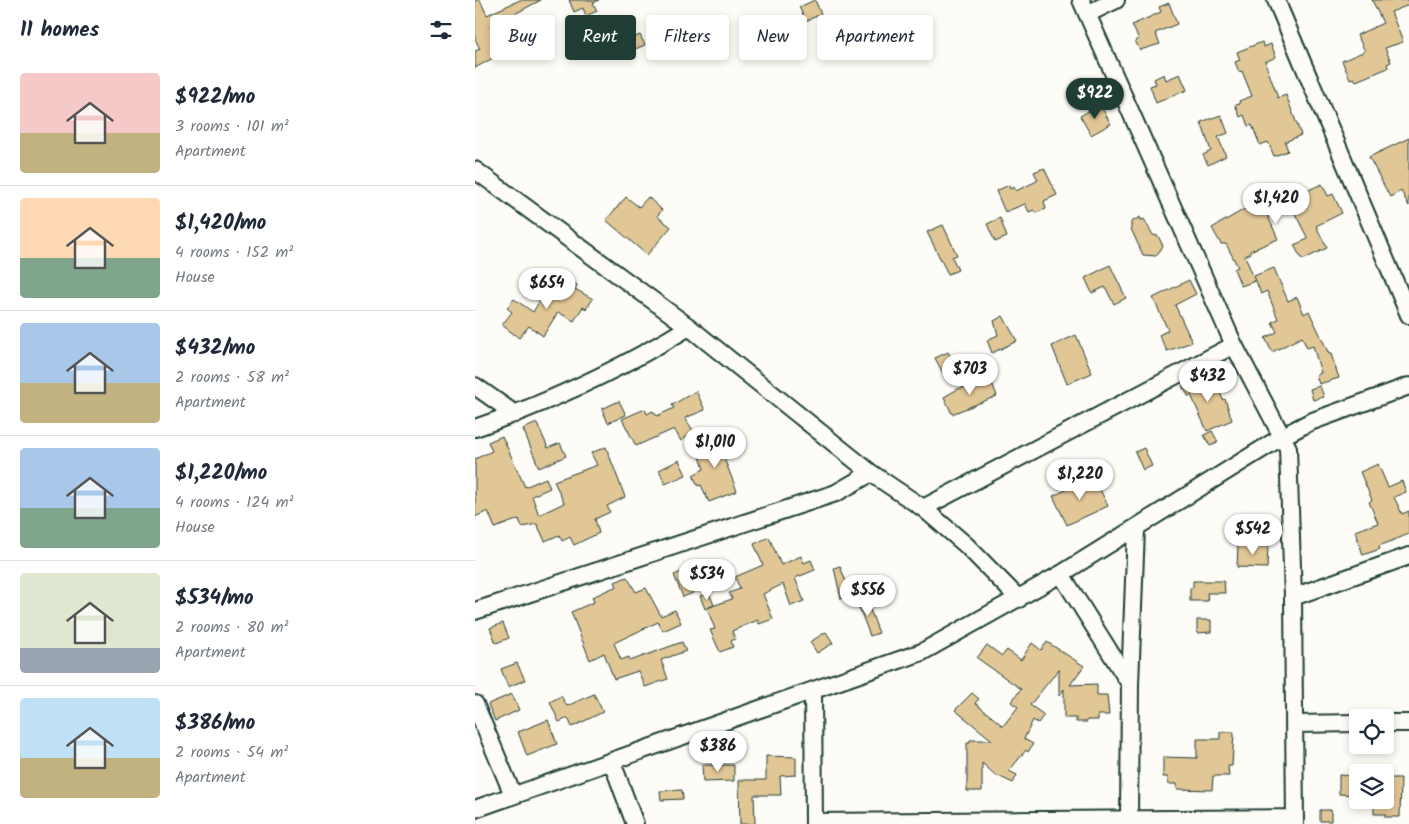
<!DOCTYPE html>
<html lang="en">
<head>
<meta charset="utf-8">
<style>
  :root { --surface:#fff; --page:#f2f2f3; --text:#1f2937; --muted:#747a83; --line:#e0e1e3; --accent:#1f3d34 }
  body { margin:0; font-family:Kalam,sans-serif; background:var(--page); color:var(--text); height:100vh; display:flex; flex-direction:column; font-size:19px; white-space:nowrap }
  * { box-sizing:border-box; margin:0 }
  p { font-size:16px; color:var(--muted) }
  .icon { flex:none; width:28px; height:28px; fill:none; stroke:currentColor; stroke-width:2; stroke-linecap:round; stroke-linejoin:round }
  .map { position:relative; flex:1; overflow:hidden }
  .sheet { display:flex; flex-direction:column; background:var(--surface); width:475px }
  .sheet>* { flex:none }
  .hud { position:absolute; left:15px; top:15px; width:475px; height:45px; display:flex; gap:10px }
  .tools { position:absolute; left:874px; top:709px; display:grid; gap:10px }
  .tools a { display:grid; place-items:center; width:45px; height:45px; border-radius:5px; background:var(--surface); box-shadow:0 2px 8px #0003; font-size:25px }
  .price { position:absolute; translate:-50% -42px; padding:0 11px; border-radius:18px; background:#fff; color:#222; font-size:16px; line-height:32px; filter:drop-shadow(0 1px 2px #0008) }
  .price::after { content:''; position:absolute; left:50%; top:30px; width:15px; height:11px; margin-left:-8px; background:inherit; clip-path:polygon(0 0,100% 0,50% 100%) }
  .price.current { background:var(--accent); color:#fff }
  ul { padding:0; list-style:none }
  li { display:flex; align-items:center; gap:15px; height:125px; padding:0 20px }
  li+li { border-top:1px solid var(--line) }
  li span { display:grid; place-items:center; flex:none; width:140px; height:100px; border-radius:5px; color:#555 }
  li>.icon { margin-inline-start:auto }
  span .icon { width:60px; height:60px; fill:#fffc; stroke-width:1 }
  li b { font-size:21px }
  h2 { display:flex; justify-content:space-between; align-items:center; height:60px; padding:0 20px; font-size:21px }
  .pill { padding:0 18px; border-radius:5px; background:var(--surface); box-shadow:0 2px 8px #0003; font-size:18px; line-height:45px }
  .pill.current { background:var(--accent); color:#fff }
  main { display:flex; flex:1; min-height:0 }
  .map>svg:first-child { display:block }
</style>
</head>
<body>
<main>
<section class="sheet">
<h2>11 homes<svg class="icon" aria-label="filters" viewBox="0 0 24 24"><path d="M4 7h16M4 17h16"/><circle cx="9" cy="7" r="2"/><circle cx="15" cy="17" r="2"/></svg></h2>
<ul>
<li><span style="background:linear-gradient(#f6c9c9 60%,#c2b280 0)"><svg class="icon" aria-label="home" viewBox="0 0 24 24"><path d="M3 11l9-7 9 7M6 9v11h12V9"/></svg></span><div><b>$922/mo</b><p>3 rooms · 101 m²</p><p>Apartment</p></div></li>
<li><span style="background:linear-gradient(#ffd9b3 60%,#7fa58c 0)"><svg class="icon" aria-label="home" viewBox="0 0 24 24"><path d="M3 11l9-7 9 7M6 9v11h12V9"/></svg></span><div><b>$1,420/mo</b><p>4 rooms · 152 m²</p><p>House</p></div></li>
<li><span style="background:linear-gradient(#a9c7e8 60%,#c2b280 0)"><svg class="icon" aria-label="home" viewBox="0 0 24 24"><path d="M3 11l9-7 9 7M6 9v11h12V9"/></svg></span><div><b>$432/mo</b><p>2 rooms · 58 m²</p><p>Apartment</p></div></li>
<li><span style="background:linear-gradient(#a9c7e8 60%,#7fa58c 0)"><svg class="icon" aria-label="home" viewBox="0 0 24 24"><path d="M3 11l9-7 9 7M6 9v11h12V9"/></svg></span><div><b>$1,220/mo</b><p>4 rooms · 124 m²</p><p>House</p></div></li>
<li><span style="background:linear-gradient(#dfe7d0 75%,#9aa5b1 0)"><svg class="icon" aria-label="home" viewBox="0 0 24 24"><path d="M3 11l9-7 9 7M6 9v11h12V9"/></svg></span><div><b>$534/mo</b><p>2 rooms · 80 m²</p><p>Apartment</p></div></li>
<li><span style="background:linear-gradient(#bfe0f5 60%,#c2b280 0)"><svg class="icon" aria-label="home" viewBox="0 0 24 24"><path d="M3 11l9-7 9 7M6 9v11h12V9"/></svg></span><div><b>$386/mo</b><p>2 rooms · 54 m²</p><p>Apartment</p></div></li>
</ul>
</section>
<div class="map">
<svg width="934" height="824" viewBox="0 0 934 824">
  <rect width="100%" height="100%" fill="#fdfcf7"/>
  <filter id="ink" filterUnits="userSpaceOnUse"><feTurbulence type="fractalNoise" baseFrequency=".02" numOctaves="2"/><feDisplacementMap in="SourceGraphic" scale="10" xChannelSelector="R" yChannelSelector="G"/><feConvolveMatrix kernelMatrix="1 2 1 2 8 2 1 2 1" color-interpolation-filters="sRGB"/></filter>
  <g filter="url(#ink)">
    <path fill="#e1c696" stroke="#1f3d34" d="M0,0H5L12,15L45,0H66L15,27L29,52L0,68V51L5,49L0,39Z
      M94,0H124L118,3L122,11L111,16L108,8L99,12Z
      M340,0L346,14L331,21L324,7Z
      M897,0H934V5L916,12L928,42L910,48L916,62L912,64L913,68L881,81L879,78L875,79L867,61L890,51L882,35L908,23Z
      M694,3L702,24L680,33L685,44L665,50L660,41L664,39L657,25L686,12L684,7Z
      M165,35L170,45L153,52L148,42Z
      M787,42L789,47L796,44L801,57L790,62L803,98L811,95L826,135L810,142L813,151L799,156L793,142L785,145L777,125L773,126L769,115L765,117L760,105L765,104L764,101L777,96L767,71L764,72L760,62L765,60L762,52Z
      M689,74L691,80L705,74L712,90L681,103L675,86L681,84L679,79Z
      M625,105L636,124L616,135L605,116Z
      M746,115L753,133L743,137L751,156L733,165L728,155L736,151L726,122Z
      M934,138V206L926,191L915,197L894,157Z
      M569,168L582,195L569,201L571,209L561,213L559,210L554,212L550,204L530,212L521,191L534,185L535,189L539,187L541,191L560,182L563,180L559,172Z
      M815,184L820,196L847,184L853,196L858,194L867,213L841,226L852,248L827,260L819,245L833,239L815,204L792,214L803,239L775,251L776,253L770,256L780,281L766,286L759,269L763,267L751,244H746L737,228L775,206L797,197L795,192Z
      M151,197L164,207L173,197L187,210L182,216L196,227L172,255L131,220Z
      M665,217L666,220L669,219L678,235L683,236L688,246L681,256L668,255L656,229V222Z
      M525,218L532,237L520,242L512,224Z
      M468,225L482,255L477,257L483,270L473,274L452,232Z
      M635,265L651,298L639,304L630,287L617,293L610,278Z
      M799,268L813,301L822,297L829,314L834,311L854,354H856L864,378L844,384L841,375L846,373L838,346L832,348L827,337L797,352L790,338L802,332L797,322L803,319L792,291L786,294L779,276Z
      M90,278L102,285L100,289L118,299L111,309L108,307L99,321L83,312L68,336L54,326L44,338L27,325L37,312L32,308L39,299L58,312L73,287L82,292Z
      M714,280L721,294L700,305L717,342L692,351L684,335L693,330L678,298Z
      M528,316L542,341L517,353L512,340L523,335L519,321Z
      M601,335L617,373L592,384L577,346Z
      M473,352L482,368L469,375L460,358Z
      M728,376L736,388L742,386L748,400L750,399L757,420L732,431L716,395L714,397L707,386Z
      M516,380L522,396L477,414L469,397L483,389Z
      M845,386L849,397L838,400L835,389Z
      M221,391L230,410L210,418L219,432L206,441L199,429L161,446L147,419L170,409L172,414L178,411L182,416L199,408L197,405Z
      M144,401L151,415L133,423L127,409Z
      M62,423L73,448L85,443L91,456L64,468L48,429Z
      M737,431L743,442L735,446L729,435Z
      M251,433L255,442L245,448L262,491L234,502L226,485L223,486L218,475L229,469L221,444Z
      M27,436L50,487L71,478L75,488L57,496L64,515L89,503L79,481L122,465L116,453L131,447L150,497L132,506L135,512L120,519L124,533L99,545L95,537L87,541L84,535L70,541L62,524L47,527L44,519L20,528L13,511L0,517V459L17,451L13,442Z
      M669,448L677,466L668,470L660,452Z
      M204,460L211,475L190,484L184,470Z
      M903,464L913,487L927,481L931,492L919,497L927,514L934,511V534L904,546L905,549L888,555L880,531L903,523L894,502L897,500L885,472Z
      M619,477L633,506L592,525L578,496Z
      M294,537L306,565L326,556L329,563L336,560L340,570L320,578L329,601L316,606L308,584L288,594L298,619L284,624L283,620L257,631L260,639L256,641L258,647L245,652L235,630L240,629L232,608L257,599L254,593L265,589L260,577L288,565L279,544Z
      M763,545L793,546L792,568L762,567Z
      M365,566L376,595L366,599L359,568Z
      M209,571L218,593L208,597L199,575Z
      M152,577L161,592L171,588L186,616L200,610L206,623L188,631L183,622L139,643L146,660L154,657L155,661L207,642L211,651L186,660L193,679L170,687L163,671L139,679L129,653L115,660L96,612L119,602L117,597L142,586L140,582Z
      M718,581H749L750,593H732L733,601H715V588H718Z
      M234,593L239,605L230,609L225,596Z
      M391,599L404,633L395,636L382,602Z
      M722,620H736V632L722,633Z
      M28,623L34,638L21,643L15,628Z
      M351,632L358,643L342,653L335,642Z
      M572,642L609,666L595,685L622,684V695H632L634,715H623V720H612V722H601V718H589V689L584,696V669L555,705L569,715L563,723L558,720L549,739L558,744L553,752L551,750L534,771L542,775L538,783L519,774L507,763V791H492V743H495V740H517L480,710L497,693L504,699L500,703L528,726L543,707L536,702L546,689L502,658L512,645L527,656L532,650L546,660L557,643L566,650Z
      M42,663L50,680L33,687L26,669Z
      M37,694L44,710L20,721L13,704Z
      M119,694L128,712L97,727L93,718L84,722L75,702L86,696L92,706Z
      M73,720L82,744L52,756L43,732Z
      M745,732H759L757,766H753L754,776H738L737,790L702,789V784H693V777H688V757L722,758V739H745Z
      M291,756L321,757V775L305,776L306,795H279L280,824H265L264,780H291Z
      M227,765H259V781L228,782Z
      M864,775L881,776V795L864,794Z
      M910,778H926L925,817H910V814H899V803H910Z
      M207,790L208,799L186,800L185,791Z
      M845,810H856V821H845Z"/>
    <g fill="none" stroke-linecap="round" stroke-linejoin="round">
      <g stroke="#1f3d34" stroke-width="20">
        <path id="minor" d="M606,0L759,345L813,448L818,597L820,824
          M801,0L934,315
          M612,14L641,0
          M0,170L214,327L396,473L448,508L491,545L544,599
          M0,386L40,414
          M0,428C76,402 146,369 214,327
          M448,508L759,345
          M586,574L655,684L654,819
          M818,597L934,556
          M0,611L361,493L396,473
          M655,684L661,529
          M338,691L339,824
          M0,704L38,795
          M910,723H934
          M819,724L882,723
          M137,762L160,824
          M0,809L447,652L586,574L808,436L835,422L934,386
          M339,822L820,818"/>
      </g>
      <use href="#minor" stroke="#fdfcf7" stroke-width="16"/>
    </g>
  </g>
</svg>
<div class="tools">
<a><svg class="icon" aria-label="locate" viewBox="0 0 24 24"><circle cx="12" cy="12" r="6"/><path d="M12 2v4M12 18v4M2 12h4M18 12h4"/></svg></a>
<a><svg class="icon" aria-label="layers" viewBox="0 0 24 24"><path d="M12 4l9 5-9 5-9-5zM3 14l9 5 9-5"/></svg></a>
</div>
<b class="price current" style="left:620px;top:120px">$922</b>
<b class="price" style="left:801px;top:225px">$1,420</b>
<b class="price" style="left:72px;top:310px">$654</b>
<b class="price" style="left:495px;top:396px">$703</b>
<b class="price" style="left:733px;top:403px">$432</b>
<b class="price" style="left:240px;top:469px">$1,010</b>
<b class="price" style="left:605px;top:501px">$1,220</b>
<b class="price" style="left:778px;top:556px">$542</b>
<b class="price" style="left:232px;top:601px">$534</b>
<b class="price" style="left:393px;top:617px">$556</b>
<b class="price" style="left:243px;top:773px">$386</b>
<div class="hud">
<a class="pill">Buy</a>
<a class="pill current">Rent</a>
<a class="pill">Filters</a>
<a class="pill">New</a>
<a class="pill">Apartment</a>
</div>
</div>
</main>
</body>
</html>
